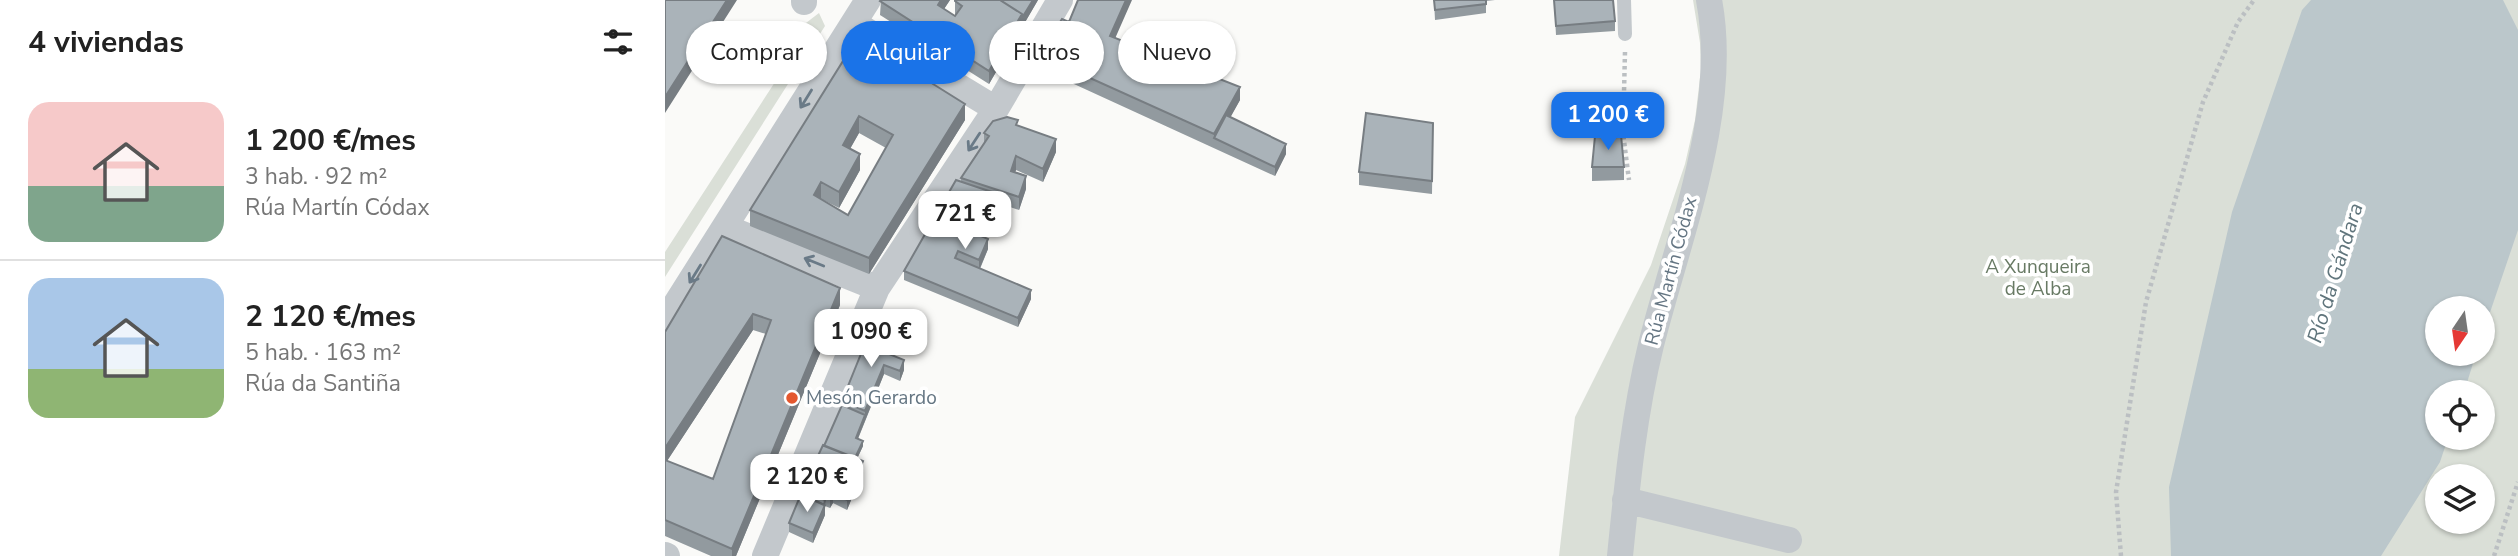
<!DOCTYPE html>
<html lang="es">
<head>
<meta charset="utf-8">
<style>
  :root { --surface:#fff; --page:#f6f6f6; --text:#222; --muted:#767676; --line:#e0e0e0; --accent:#1a73e8 }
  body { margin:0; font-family:"Nunito Sans",sans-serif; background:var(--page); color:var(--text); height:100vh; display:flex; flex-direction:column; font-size:26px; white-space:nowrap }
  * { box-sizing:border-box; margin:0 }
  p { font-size:23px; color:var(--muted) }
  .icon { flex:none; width:38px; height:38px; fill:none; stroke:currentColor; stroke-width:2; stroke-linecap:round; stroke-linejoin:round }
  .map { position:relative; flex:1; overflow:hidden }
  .drawer { display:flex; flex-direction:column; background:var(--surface); width:665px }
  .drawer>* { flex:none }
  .banner { position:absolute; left:21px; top:21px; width:665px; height:63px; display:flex; gap:14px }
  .needle { width:46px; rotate:193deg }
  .buttons { position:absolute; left:1760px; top:296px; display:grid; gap:14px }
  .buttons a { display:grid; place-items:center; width:70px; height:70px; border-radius:50%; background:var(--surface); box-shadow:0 2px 5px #0004; font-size:35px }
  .price { position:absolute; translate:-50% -60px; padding:0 16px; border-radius:14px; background:#fff; color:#222; font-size:23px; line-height:46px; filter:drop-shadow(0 2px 4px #0008) }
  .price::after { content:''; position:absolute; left:50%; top:42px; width:21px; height:16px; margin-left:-10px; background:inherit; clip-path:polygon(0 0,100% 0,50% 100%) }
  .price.active { background:var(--accent); color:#fff }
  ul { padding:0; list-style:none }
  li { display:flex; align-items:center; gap:21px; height:175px; padding:0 28px }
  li+li { border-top:2px solid var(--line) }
  li span { display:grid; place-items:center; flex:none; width:196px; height:140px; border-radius:21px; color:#555 }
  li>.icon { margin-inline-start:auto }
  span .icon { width:84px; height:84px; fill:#fffc; stroke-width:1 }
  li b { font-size:30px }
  h2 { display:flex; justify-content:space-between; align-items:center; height:84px; padding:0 28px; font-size:30px }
  .chip { padding:0 24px; border-radius:32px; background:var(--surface); box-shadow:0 2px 5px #0004; font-size:24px; line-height:63px }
  .chip.active { background:var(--accent); color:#fff }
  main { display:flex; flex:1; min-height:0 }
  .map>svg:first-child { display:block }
</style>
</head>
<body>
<main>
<section class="drawer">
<h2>4 viviendas<svg class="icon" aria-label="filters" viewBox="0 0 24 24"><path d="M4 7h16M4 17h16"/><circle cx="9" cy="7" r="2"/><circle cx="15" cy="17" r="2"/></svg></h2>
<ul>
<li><span style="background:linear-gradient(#f6c9c9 60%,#7fa58c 0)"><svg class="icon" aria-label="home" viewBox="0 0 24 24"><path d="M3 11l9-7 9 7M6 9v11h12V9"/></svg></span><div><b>1 200 €/mes</b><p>3 hab. · 92 m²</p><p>Rúa Martín Códax</p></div></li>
<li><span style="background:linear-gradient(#a9c7e8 65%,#8fb573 0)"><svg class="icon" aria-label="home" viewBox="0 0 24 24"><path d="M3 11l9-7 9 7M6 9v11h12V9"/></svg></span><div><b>2 120 €/mes</b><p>5 hab. · 163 m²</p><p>Rúa da Santiña</p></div></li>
</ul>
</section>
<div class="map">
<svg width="1853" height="556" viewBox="0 0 1853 556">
  <rect width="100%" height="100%" fill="#fafaf8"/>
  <path fill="#dadfd7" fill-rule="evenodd" d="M1028,0H1853V556H894L910,417L986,265L1020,164L1030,120L1036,69L1035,43ZM1773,308H1818V354H1773ZM1773,392H1818V438H1773ZM1773,476H1818V522H1773Z
    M154,13L160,26L0,277V252L110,82L137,26Z"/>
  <path fill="#bbc7cb" d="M1646,0H1838L1853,30V230L1818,333V308H1773V354H1811L1799,392H1773V438H1783L1775,462L1716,556H1506L1504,487L1567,212L1637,10Z"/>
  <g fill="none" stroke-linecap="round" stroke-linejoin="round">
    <path stroke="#bbbfc2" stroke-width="4.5" stroke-dasharray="3.5 3.5" stroke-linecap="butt" d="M960,52L958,133L964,180
      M1456,556L1451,492L1481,302L1538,102L1573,22L1589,0
      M1829,556L1853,482"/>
    <path stroke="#c3c8cc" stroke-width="14" d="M959,0L960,34"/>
    <path stroke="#c3c8cc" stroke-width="26" d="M139,0V2
      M189,23L331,109
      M60,227L212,288
      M0,321L203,0
      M960,500L1124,540
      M0,555L2,556
      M100,556L212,288L331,109L395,0
      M955,556C962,486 969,414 986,345C1013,238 1065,110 1044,0"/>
  </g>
  <path fill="#929a9f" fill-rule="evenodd" d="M216,0H285L279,9L290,16V1L373,0L324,84L215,15Z
    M769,0H830L821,1V13L770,20Z
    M889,0L950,21V31L891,35Z
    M193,37L300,120L204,274L85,226V210ZM194,133L221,148L183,215L156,199L174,208L195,170L185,149Z
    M450,38L575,100L565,117L621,154L610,176L374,68V55Z
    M768,123L767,194L694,185V172Z
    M353,126L391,152L378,182L351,170L350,172L361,189L354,210L342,206L321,234L319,238L323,249L315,269L366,299L353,327L239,280V271L296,182V178L319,144V133Z
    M927,167H959V180L927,181Z
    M175,288V305L71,556H46L0,536V332ZM88,330L101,334L48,479L2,461Z
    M255,330L247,350L232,345L228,355L239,370L235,381L219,374L193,439L198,446L192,459L198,471L182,510L168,503L165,508L160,506V515L148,543L124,532V523L137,495L139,486L159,446L177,405V401L219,335Z"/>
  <path fill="#777d82" d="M62,0H72L0,113V97Z
    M276,0H285L273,18V5Z
    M368,0H373L324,84V71L357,14Z
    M461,0H467L445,50V36Z
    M575,87V100L553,140L549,138V147V134Z
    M300,104V120L204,274V258Z
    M194,116V133L178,161V145Z
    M391,139V152L378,182V169Z
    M621,144V154L610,176V167Z
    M195,154V170L174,208V192Z
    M351,156V170L346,184V171Z
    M361,176V189L354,210V197Z
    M156,182V198L149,211V195Z
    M342,197V206L321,234L316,245V236L321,224Z
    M323,239V249L314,270V260Z
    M175,288V305L71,556H67V549Z
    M366,290V299L353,327V318Z
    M88,314V330L0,464V448Z
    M255,325V330L247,350V345Z
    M230,339L232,340V345L224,364V354Z
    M239,360V370L235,381V371Z
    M219,365V374L191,443V438L200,415V411Z
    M198,441V446L188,467V462Z
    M198,461V471L182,510V500Z
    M168,494V503L165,508V499Z
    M160,500V515L148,543V533Z"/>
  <path fill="#aab3b9" stroke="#777d82" stroke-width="2" fill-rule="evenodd" d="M0,0H62L0,97Z
    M216,0H276L273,5L290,16L297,6L290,1V0H335L357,14L324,71L215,1Z
    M335,0H368L357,18V14Z
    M413,0H461L445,36L575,87L549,134L374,55L397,19L404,22Z
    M769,0H821V4L770,10Z
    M889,0H948L950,21L891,26Z
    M193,37L300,104L204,258L85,210ZM194,116L228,135L183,215L149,195L156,182L174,192L195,154L178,145Z
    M701,113L768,123L767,181L694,172Z
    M561,115L621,144L610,167L549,138Z
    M342,117L353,120L351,125L391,139L378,169L351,156L346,171L361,176L354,197L296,178L324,136L319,133L328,121Z
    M956,135L959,167H927L930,136Z
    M291,180L342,197L321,224L316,236L323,239L314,260L293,251L290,258L366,290L353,318L239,271Z
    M57,236L175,288L67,549L0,520V460L48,479L106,320L88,314L0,448V332Z
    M226,314L255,325L247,345L232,340L230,344V339L219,335Z
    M206,329L230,339L224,354L239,360L235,371L219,365L200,411L177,401Z
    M177,405L200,415L191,438L198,441L190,458L159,446Z
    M158,445L198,461L182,500L168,494L165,499L139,486Z
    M139,491L160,500L159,505L137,495Z
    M136,494L160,505L148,533L124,523Z"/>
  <defs><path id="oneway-shaft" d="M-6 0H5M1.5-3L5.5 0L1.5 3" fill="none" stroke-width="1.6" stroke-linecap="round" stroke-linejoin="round" transform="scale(1.75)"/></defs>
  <g stroke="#6a7a87">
    <use href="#oneway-shaft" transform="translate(141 99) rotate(122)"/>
    <use href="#oneway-shaft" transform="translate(309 142) rotate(123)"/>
    <use href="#oneway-shaft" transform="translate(149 262) rotate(-158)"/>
    <use href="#oneway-shaft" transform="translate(30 274) rotate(122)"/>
  </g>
  <circle fill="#e4572e" stroke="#fff" stroke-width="2.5" cx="127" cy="398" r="7"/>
  <g text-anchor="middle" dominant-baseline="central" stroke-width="7" stroke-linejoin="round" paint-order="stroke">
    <g font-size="19" fill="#687a64" stroke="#fff">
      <text x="1373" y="267">A Xunqueira<tspan x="1373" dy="22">de Alba</tspan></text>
    </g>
    <g font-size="19" fill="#657683" stroke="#fff">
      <text transform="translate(1006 271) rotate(-75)">Rúa Martín Códax</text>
    </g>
    <g font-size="19" fill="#657683" stroke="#fff" text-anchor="start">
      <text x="141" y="398">Mesón Gerardo</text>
    </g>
    <g font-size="21" font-style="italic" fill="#60757c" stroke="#fff">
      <text transform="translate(1670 273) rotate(-73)">Río da Gándara</text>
    </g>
  </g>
</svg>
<div class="buttons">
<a><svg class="needle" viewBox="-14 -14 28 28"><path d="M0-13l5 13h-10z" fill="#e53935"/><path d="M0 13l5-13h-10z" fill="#767676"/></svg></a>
<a><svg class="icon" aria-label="locate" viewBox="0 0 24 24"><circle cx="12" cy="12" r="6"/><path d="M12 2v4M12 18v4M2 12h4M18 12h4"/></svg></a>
<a><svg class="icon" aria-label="layers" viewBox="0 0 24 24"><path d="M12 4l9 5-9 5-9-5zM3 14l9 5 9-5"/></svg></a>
</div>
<b class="price active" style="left:943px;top:152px">1 200 €</b>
<b class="price" style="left:300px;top:251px">721 €</b>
<b class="price" style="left:206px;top:369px">1 090 €</b>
<b class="price" style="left:142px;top:514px">2 120 €</b>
<div class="banner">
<a class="chip">Comprar</a>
<a class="chip active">Alquilar</a>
<a class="chip">Filtros</a>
<a class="chip">Nuevo</a>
</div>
</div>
</main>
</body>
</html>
